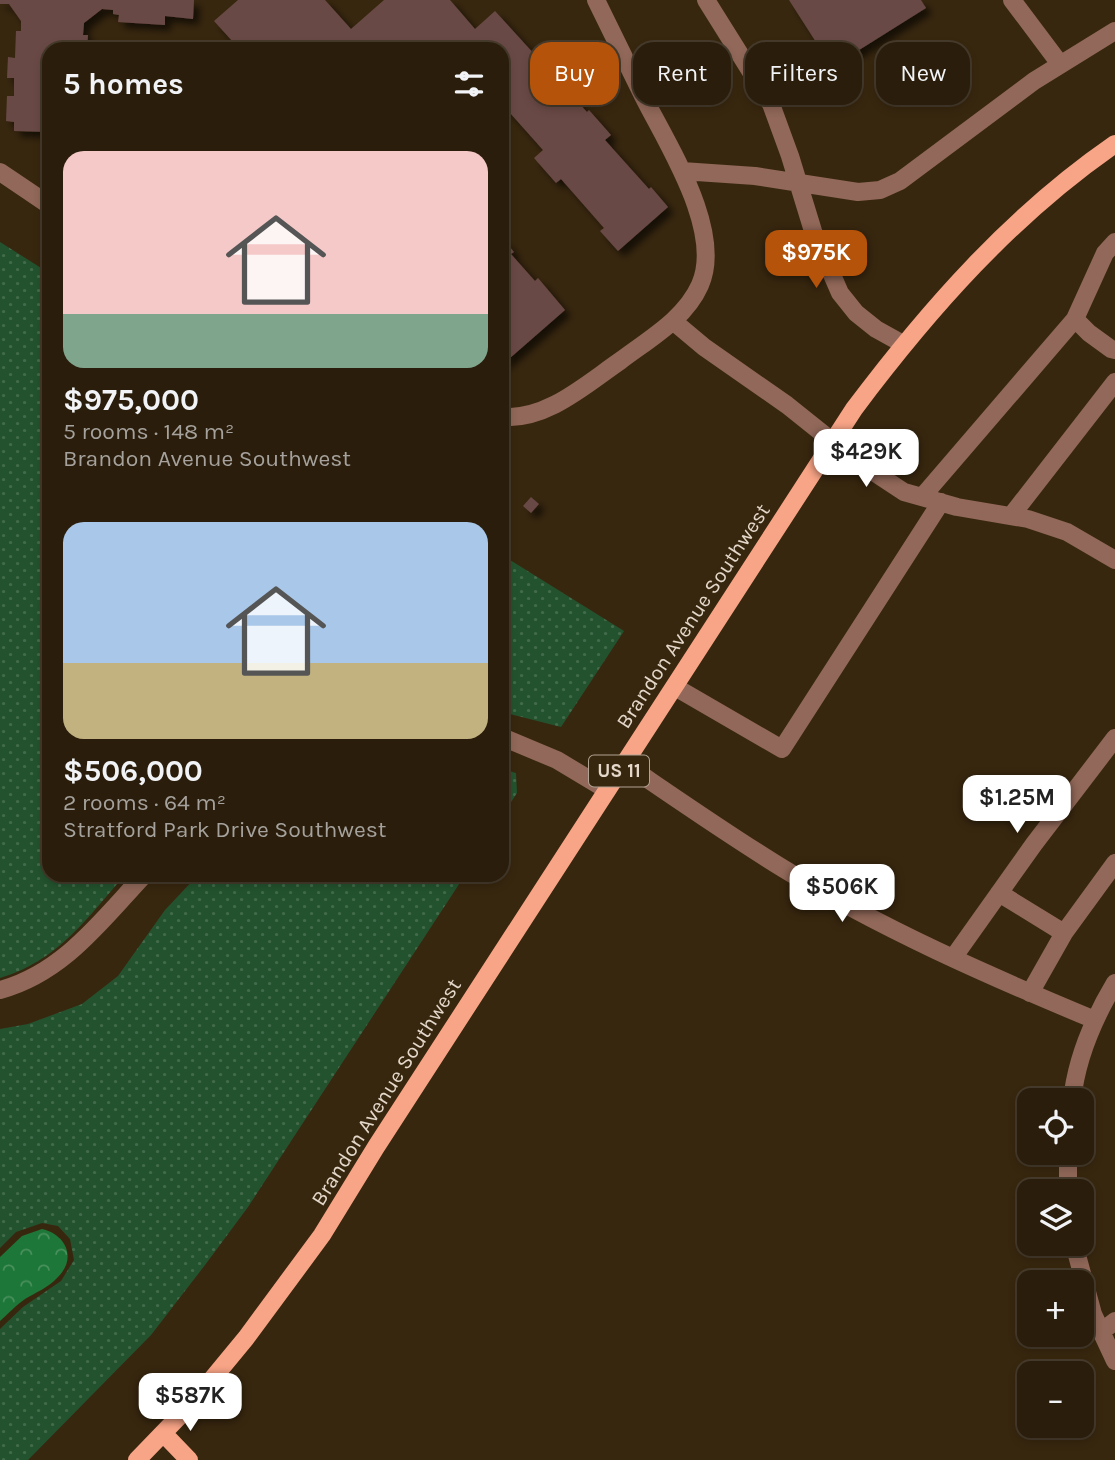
<!DOCTYPE html>
<html lang="en">
<head>
<meta charset="utf-8">
<style>
  :root { --surface:#2a1d0b; --page:#362a19; --text:#f1f3f6; --muted:#a5a29d; --line:#463b2c; --accent:#b45309 }
  body { margin:0; font-family:Karla,sans-serif; background:var(--page); color:var(--text); height:100vh; display:flex; flex-direction:column; font-size:26px; white-space:nowrap }
  * { box-sizing:border-box; margin:0 }
  p { font-size:23px; color:var(--muted) }
  .icon { flex:none; width:38px; height:38px; fill:none; stroke:currentColor; stroke-width:2; stroke-linecap:round; stroke-linejoin:round }
  .map { position:relative; flex:1; overflow:hidden }
  .details { position:absolute; left:42px; top:42px; width:467px; height:840px; display:flex; flex-direction:column; background:var(--surface); border-radius:21px; box-shadow:0 4px 10px #0003,0 0 0 2px var(--line) }
  .details>* { flex:none }
  .guide { position:absolute; left:530px; top:42px; width:480px; height:63px; display:flex; gap:14px }
  .tools { position:absolute; left:1017px; top:1088px; display:grid; gap:14px }
  .tools a { display:grid; place-items:center; width:77px; height:77px; border-radius:14px; background:var(--surface); box-shadow:0 4px 10px #0003,0 0 0 2px var(--line); font-size:35px }
  .price { position:absolute; translate:-50% -60px; padding:0 16px; border-radius:14px; background:#fff; color:#222; font-size:23px; line-height:46px; filter:drop-shadow(0 2px 4px #0008) }
  .price::after { content:''; position:absolute; left:50%; top:42px; width:21px; height:16px; margin-left:-10px; background:inherit; clip-path:polygon(0 0,100% 0,50% 100%) }
  .price.active { background:var(--accent); color:#fff }
  ul { padding:0; list-style:none }
  li { display:grid; align-content:center; gap:14px; height:371px; padding:0 21px }
  li span { display:grid; place-items:center; height:217px; border-radius:21px; color:#555 }
  li>.icon { margin-inline-start:auto }
  span .icon { width:126px; height:126px; fill:#fffc; stroke-width:1 }
  li b { font-size:30px }
  h2 { display:flex; justify-content:space-between; align-items:center; height:84px; padding:0 21px; font-size:30px }
  .tag { padding:0 24px; border-radius:21px; background:var(--surface); box-shadow:0 4px 10px #0003,0 0 0 2px var(--line); font-size:24px; line-height:63px }
  .tag.active { background:var(--accent); color:#fff }
  .map>svg:first-child { display:block }
</style>
</head>
<body>
<div class="map">
<svg width="1115" height="1460" viewBox="0 0 1115 1460">
  <defs>
    <pattern id="grass-dots" width="8" height="8" patternUnits="userSpaceOnUse" patternTransform="scale(1.75)"><rect width="8" height="8" fill="#23532e"/><path d="M2 2h.1M6 6h.1" fill="none" stroke="#436b4b" stroke-width="1.8" stroke-linecap="round"/></pattern>
    <pattern id="forest-crowns" width="20" height="18" patternUnits="userSpaceOnUse" patternTransform="scale(1.75)"><rect width="20" height="18" fill="#1d7739"/><path d="M2 6a3 3 0 1 1 6 0M12 15a3 3 0 1 1 6 0" fill="none" stroke="#49905d"/></pattern>
    <filter id="shadow"><feDropShadow dx="6" dy="6" stdDeviation="3.5" flood-color="#0009"/></filter>
  </defs>
  <rect width="100%" height="100%" fill="#38270f"/>
  <path fill="url(#grass-dots)" d="M0,242L49,273V875H125C87,918 58,961 0,978Z
    M502,555L624,631L561,727L502,712Z
    M502,769L516,773L517,793L502,816Z
    M198,875H465L248,1207L205,1265L151,1335L28,1460H0V1329L23,1307L61,1281L74,1260L70,1239L58,1226L42,1223L16,1232L0,1248V1029L28,1024L82,1004L118,976L165,910Z"/>
  <path fill="url(#forest-crowns)" d="M42,1229C67,1235 77,1259 57,1278C49,1287 35,1293 25,1299C16,1305 8,1314 0,1321V1257L22,1236Z"/>
  <path fill="#694945" filter="url(#shadow)" d="M0,0H194L193,19L165,16V25L118,22L119,15L113,14V10L102,9L84,23L83,35H88L87,49H49V132L14,131V122L6,121L7,96H14V78H7L8,57L15,58L16,31H21V21L9,4H0Z
    M238,0H325L351,29L384,0H450L475,29L495,11L587,112L589,110L611,135L605,140L649,189L651,187L668,207L618,251L600,231L604,228L561,179L556,183L534,158L543,150L502,104V49H228L234,43L214,21Z
    M789,0H921L926,8L832,67Z
    M502,238L514,252L511,254L535,281L538,278L565,310L502,365Z
    M531,497L539,504L531,513L523,506Z"/>
  <g fill="none" stroke-linecap="round" stroke-linejoin="round">
    <path stroke="#916859" stroke-width="18" d="M706,0L771,104L790,156L813,231L840,293L856,313L876,329L903,344
      M1012,0L1060,64
      M682,171L755,176L858,192L880,190L900,181L1034,81L1115,31
      M0,172L49,205
      M1075,319L1089,333L1111,349L1115,350
      M673,321L704,347L787,405L857,461L904,492L957,507L1028,519L1067,532L1115,560
      M502,417C547,420 585,385 620,361C649,339 685,319 700,285C724,231 667,144 643,96C627,64 612,32 596,0
      M922,497L1075,319L1105,253L1115,242
      M1011,516L1115,382
      M675,687L782,749L941,502
      M502,737L557,760L607,790
      M624,763C677,799 730,836 784,869C882,929 989,976 1095,1020
      M999,893L1064,933L1115,863
      M953,958L1034,844L1115,738
      M0,990C63,973 101,921 144,875
      M1030,993L1064,933
      M1072,1101C1076,1060 1094,1018 1115,983
      M1068,1153V1192
      M1074,1244L1093,1314L1115,1361
      M1101,1332L1115,1321"/>
    <path stroke="#f8a486" stroke-width="18" d="M164,1434L189,1460
      M137,1460L194,1401L246,1338L322,1235L376,1147L854,409C929,309 1012,215 1115,144"/>
  </g>
  <g text-anchor="middle" dominant-baseline="central" stroke-width="5" stroke-linejoin="round" paint-order="stroke">
    <rect fill="#38270f" stroke="#b0a392" stroke-width="2" x="589" y="755.5" width="60" height="31" rx="5"/>
    <g font-size="19" font-weight="bold" fill="#e4d8ca">
      <text x="619" y="771">US 11</text>
    </g>
    <g font-size="21" fill="#e4d8ca" stroke="#38270f">
      <text transform="translate(693 616) rotate(-57)">Brandon Avenue Southwest</text>
      <text transform="translate(386 1092) rotate(-58)">Brandon Avenue Southwest</text>
    </g>
  </g>
</svg>
<div class="tools">
<a><svg class="icon" aria-label="locate" viewBox="0 0 24 24"><circle cx="12" cy="12" r="6"/><path d="M12 2v4M12 18v4M2 12h4M18 12h4"/></svg></a>
<a><svg class="icon" aria-label="layers" viewBox="0 0 24 24"><path d="M12 4l9 5-9 5-9-5zM3 14l9 5 9-5"/></svg></a>
<a>+</a>
<a>−</a>
</div>
<b class="price active" style="left:816px;top:290px">$975K</b>
<b class="price" style="left:866px;top:489px">$429K</b>
<b class="price" style="left:1017px;top:835px">$1.25M</b>
<b class="price" style="left:842px;top:924px">$506K</b>
<b class="price" style="left:190px;top:1433px">$587K</b>
<div class="guide">
<a class="tag active">Buy</a>
<a class="tag">Rent</a>
<a class="tag">Filters</a>
<a class="tag">New</a>
</div>
<section class="details">
<h2>5 homes<svg class="icon" aria-label="filters" viewBox="0 0 24 24"><path d="M4 7h16M4 17h16"/><circle cx="9" cy="7" r="2"/><circle cx="15" cy="17" r="2"/></svg></h2>
<ul>
<li><span style="background:linear-gradient(#f6c9c9 75%,#7fa58c 0)"><svg class="icon" aria-label="home" viewBox="0 0 24 24"><path d="M3 11l9-7 9 7M6 9v11h12V9"/></svg></span><div><b>$975,000</b><p>5 rooms · 148 m²</p><p>Brandon Avenue Southwest</p></div></li>
<li><span style="background:linear-gradient(#a9c7e8 65%,#c2b280 0)"><svg class="icon" aria-label="home" viewBox="0 0 24 24"><path d="M3 11l9-7 9 7M6 9v11h12V9"/></svg></span><div><b>$506,000</b><p>2 rooms · 64 m²</p><p>Stratford Park Drive Southwest</p></div></li>
</ul>
</section>
</div>
</body>
</html>
